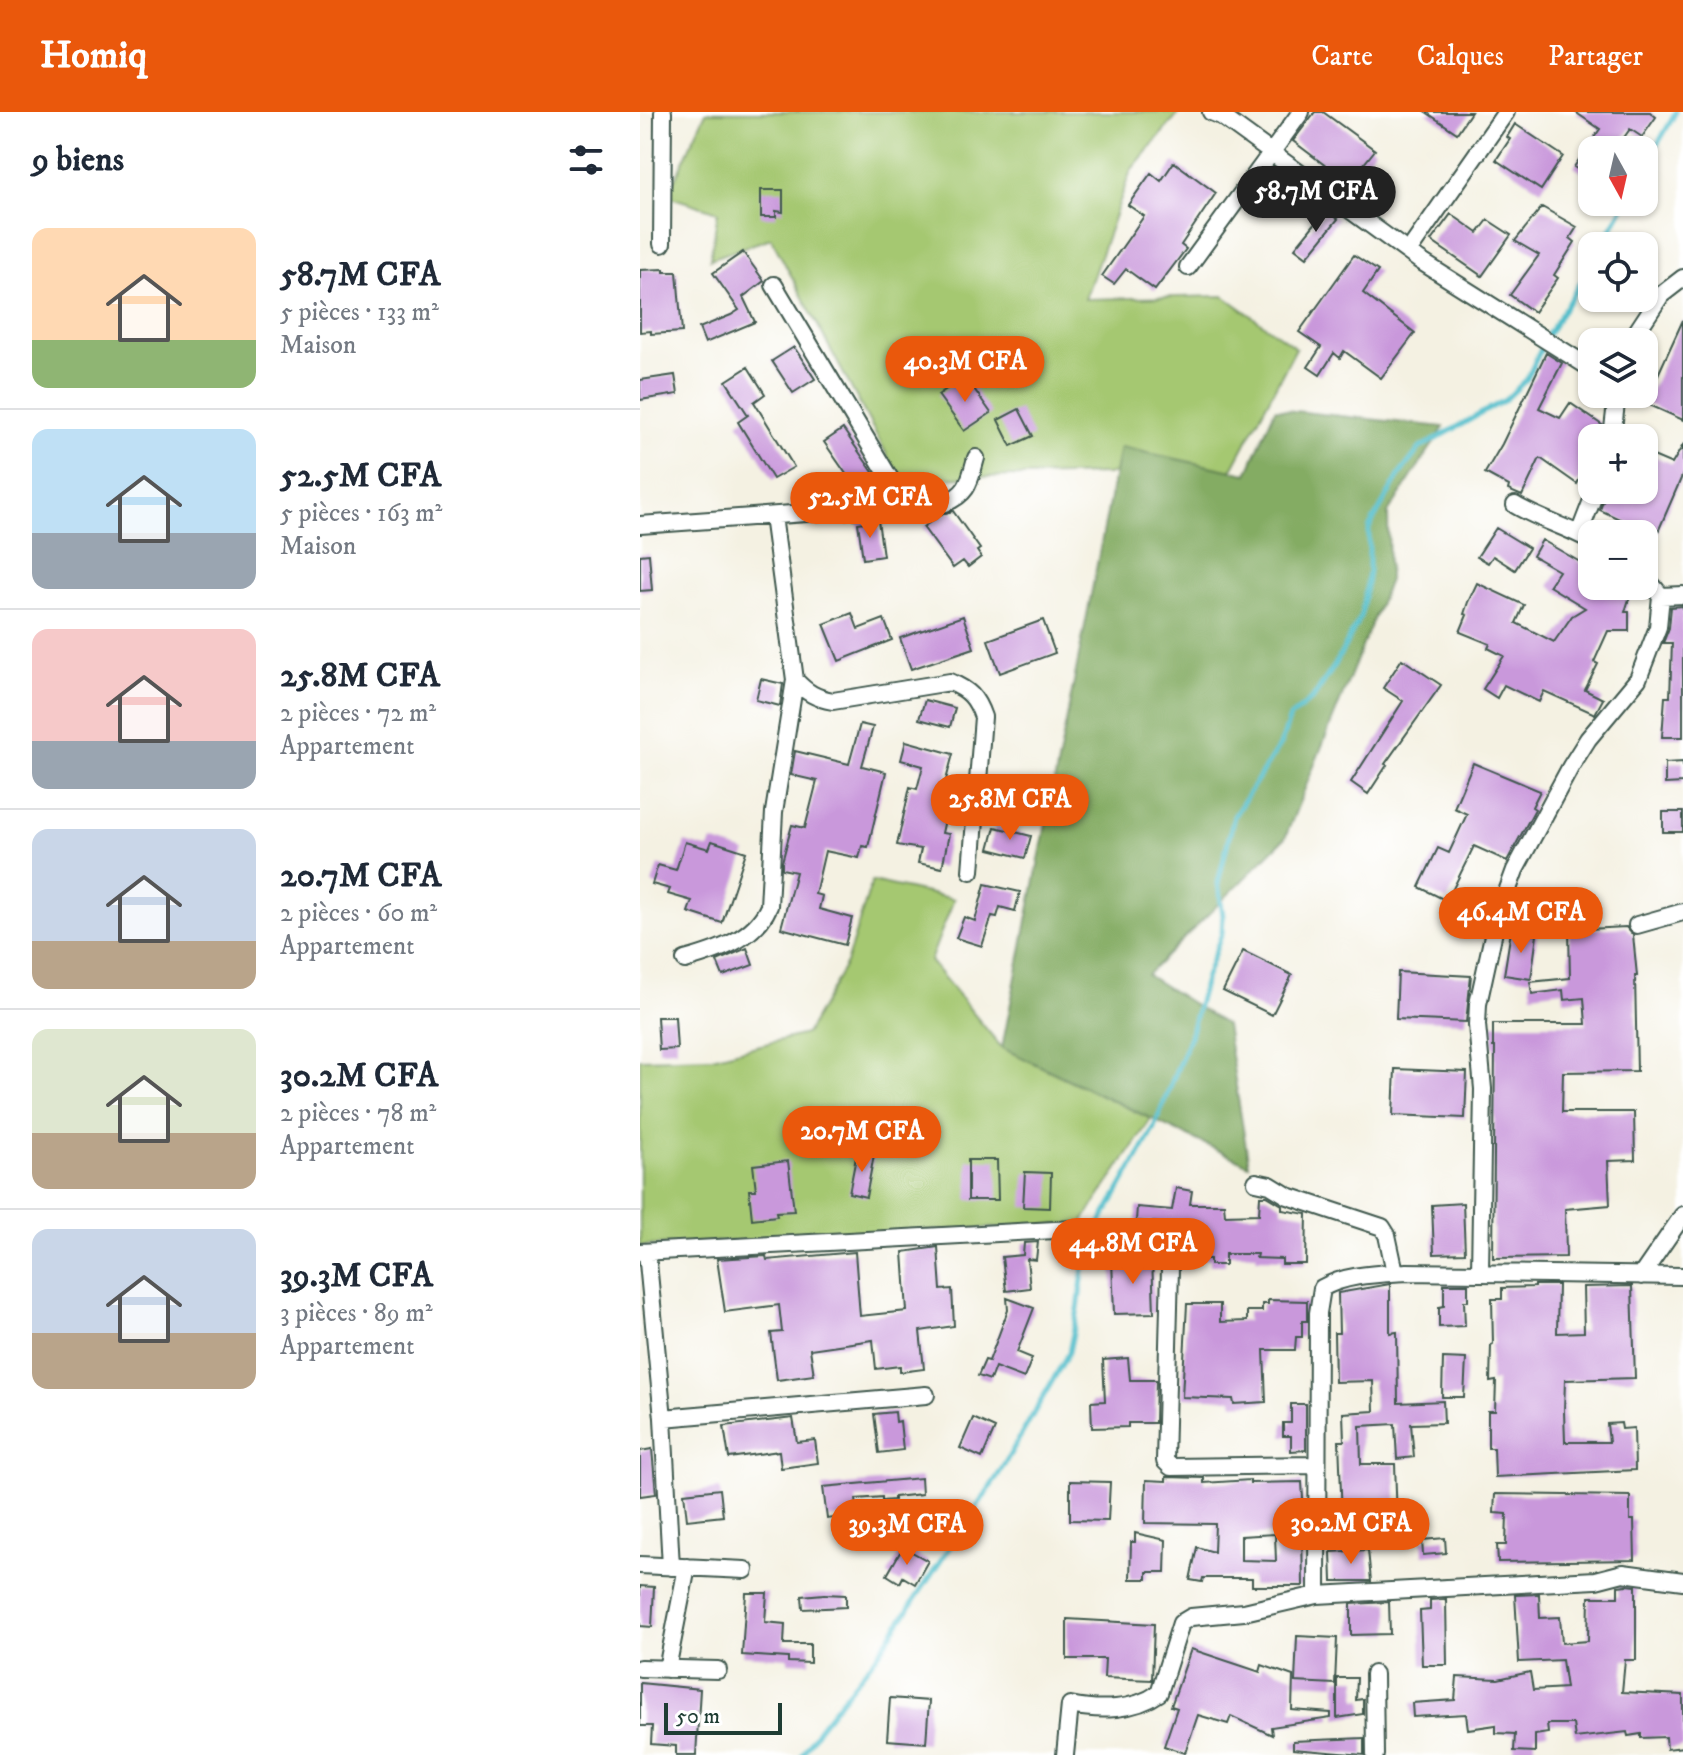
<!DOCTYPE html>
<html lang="fr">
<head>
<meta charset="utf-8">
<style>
  :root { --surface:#fff; --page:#f6f6f7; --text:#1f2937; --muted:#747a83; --line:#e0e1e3; --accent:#ea580c }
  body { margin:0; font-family:"IM FELL DW Pica",serif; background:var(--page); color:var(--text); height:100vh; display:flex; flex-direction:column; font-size:30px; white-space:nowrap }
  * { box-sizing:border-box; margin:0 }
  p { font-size:26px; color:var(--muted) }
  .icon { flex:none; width:44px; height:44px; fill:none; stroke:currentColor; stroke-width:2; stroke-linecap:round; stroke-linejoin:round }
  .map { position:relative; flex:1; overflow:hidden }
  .panel { display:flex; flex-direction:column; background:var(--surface); width:640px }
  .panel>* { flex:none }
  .needle { width:52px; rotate:172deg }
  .fabs { position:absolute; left:938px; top:24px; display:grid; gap:16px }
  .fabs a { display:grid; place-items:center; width:80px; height:80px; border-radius:16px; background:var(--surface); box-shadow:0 2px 6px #0004; font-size:40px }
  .scale { position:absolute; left:24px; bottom:20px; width:118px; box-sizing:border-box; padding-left:8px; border:4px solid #1f3d34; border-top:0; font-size:22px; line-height:28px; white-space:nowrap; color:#1f3d34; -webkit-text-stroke:6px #fff; paint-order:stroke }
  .price { position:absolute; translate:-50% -68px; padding:0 18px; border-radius:28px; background:var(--accent); color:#fff; font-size:26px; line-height:52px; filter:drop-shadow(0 2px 4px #0008) }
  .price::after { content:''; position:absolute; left:50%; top:48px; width:24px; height:18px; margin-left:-12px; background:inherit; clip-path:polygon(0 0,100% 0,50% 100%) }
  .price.current { background:#222; color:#fff }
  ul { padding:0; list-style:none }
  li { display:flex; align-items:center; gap:24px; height:200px; padding:0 32px }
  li+li { border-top:2px solid var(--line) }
  li span { display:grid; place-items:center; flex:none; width:224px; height:160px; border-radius:16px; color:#555 }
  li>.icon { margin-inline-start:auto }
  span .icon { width:96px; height:96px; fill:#fffc; stroke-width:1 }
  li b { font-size:34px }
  h2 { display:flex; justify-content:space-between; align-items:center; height:96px; padding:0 32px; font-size:34px }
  header { display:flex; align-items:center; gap:48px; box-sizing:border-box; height:112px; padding:0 40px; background:var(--accent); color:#fff }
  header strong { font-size:38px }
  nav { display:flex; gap:44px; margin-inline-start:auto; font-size:28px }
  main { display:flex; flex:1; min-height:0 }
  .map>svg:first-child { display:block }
</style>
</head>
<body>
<header>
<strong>Homiq</strong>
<nav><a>Carte</a><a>Calques</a><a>Partager</a></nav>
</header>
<main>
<section class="panel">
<h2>9 biens<svg class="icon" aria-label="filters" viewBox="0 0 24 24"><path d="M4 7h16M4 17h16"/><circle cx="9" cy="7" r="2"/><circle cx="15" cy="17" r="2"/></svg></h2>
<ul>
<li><span style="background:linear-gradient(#ffd9b3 70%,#8fb573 0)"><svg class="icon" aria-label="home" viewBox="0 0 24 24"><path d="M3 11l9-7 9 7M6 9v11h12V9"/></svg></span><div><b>58.7M CFA</b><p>5 pièces · 133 m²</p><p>Maison</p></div></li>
<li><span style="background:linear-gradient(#bfe0f5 65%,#9aa5b1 0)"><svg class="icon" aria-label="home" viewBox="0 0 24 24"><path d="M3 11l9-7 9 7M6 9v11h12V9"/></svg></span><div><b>52.5M CFA</b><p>5 pièces · 163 m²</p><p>Maison</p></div></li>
<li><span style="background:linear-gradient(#f6c9c9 70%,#9aa5b1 0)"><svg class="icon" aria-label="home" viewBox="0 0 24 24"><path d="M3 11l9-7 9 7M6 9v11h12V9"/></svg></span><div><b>25.8M CFA</b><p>2 pièces · 72 m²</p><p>Appartement</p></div></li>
<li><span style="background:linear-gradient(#c9d6e8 70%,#b9a48a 0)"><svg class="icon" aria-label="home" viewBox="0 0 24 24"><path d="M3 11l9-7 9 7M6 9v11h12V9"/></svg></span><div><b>20.7M CFA</b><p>2 pièces · 60 m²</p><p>Appartement</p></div></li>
<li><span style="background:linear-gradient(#dfe7d0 65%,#b9a48a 0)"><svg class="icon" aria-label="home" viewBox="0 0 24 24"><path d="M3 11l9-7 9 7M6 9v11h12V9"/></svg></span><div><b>30.2M CFA</b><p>2 pièces · 78 m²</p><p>Appartement</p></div></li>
<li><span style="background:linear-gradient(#c9d6e8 65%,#b9a48a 0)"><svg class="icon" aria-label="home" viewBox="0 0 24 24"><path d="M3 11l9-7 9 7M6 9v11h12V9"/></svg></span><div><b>39.3M CFA</b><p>3 pièces · 89 m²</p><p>Appartement</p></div></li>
</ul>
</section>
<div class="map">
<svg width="1043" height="1643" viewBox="0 0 1043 1643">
  <rect width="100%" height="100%" fill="#fff"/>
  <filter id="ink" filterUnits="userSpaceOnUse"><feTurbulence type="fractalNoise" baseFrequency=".0125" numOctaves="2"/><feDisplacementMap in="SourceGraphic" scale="16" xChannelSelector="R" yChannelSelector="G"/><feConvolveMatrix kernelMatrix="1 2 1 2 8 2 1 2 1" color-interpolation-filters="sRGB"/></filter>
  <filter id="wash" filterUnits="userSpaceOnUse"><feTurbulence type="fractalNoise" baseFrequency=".006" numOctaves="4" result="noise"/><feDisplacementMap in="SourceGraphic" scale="32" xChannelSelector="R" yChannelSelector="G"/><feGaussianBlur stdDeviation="1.8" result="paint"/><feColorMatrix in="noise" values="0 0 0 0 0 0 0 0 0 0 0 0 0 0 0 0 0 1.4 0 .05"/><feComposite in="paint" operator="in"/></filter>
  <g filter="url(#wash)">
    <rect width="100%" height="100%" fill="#f4f1e2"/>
    <path fill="#a5c871" stroke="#628252" stroke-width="2" d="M66,0H540L491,58L445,187L584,184L656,236L591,359L260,367L131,126L70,147L78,100L27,84Z
      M232,769L314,787L290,849L362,936L511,1007L442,1111L0,1134V947L72,945L166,922L206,851Z"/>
    <path fill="#84ac63" stroke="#52744c" stroke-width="2" d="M635,297L804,315L748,401L749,468L645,726L507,863L586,913L609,1053L362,936L480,335L607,362Z"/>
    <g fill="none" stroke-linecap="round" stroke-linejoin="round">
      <path stroke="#51becb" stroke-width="5" d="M1004,56L1036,0
        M962,134L986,90
        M162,1643L178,1617L239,1541L357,1365L429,1240L438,1197L446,1137L513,1018L550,924L565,867L582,821L583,803L578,771L594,704L641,631L650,605L673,586L695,553L721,504L729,459V416L760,362L780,336L865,288L887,267L907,224L952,152"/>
    </g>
    <g id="blocks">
      <path fill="#c998db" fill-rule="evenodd" d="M675,0H683L735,38L711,68L702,61L699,64L653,29Z
        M786,0H831L817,21Z
        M935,0H1010L1016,5L1002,25L990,17L975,38H952V67L934,55L960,17Z
        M875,12L923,44L901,78L856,48L870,27L867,25Z
        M534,50L576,81L541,133L546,137L515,178L486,157L474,172L462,164L504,104L488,93L511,61L521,69Z
        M121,78H143V100L136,99V105H121Z
        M902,95L937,115L930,126L935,130L914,163L918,166L894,200L870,183L899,143L875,129Z
        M686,98L698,107L667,145L655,136Z
        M811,102L838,121L848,108L871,123L842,164L791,129Z
        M103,140L124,169L103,185L115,210L65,231L59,216L91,203L99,198L73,161Z
        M714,143L738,159L723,181L775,221L741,266L704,239L700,246L694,241L680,263L668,255L681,235L659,220Z
        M24,157V160H37L42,220L11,222V219L0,220V158Z
        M1043,208V308L1005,291Z
        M154,235L175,267L153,281L132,249Z
        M906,241L922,251L899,296L920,306L930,291L962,313V316L960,326H952V342L937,372L900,346L882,384L868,378L869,374L845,361L862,332Z
        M108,255L125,282L114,290L154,355L133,367L98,310L108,303L86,269Z
        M35,263L38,282L0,288V268Z
        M325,264L351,301L324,319L298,283Z
        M379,297L393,324L371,334L358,308Z
        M203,317L237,366L218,379L184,330Z
        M1043,333V362L1004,452V422H992V413L960,398L967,378H1004V340L1032,352Z
        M313,399L340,437L337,439L341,445L328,455L323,449L313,456L283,415L302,402Z
        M238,408L243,444L223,447L218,411Z
        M856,416L889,436L875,458L853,444L848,451L837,445Z
        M902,428L952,457L942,474H993L985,500H989V519H968L954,550L958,552L945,578L963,587L955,602L904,579L899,590L864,573L857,586L843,577L864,544L848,536L850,532L820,520L827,503L824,502L828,490L837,471L884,493L876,511L914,530L932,504L945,496L909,474L919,459L893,444Z
        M9,442L12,478L0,479V443Z
        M1043,494V625H1022L1025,585H1030L1032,531H1023L1029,516L1031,495Z
        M212,501L218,517L244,507L252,528L199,549L184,512Z
        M323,504L334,536L271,557L260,526Z
        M403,508L415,541L360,561L348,528Z
        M762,547L801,573L745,652L747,653L728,682L711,670L763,589L743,576Z
        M121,567L143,572L140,594L116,588Z
        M285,588L315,596L310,615L279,607Z
        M220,612L233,615L222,654L246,660L228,735L222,734L219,746L185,739L175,782L182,784L179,797L212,806L205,833L141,816L156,760L142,757V750L152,713L165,716L177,669L151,663L155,639L209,652Z
        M266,629L313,642L302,683L310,685L302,721L309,722L302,756L278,751L281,737L257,733L270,675L277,677L283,654L261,648Z
        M1043,650V671L1025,672V651Z
        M833,651L900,679L892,695L895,697L867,749L834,734L807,789L779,775L798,736L809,741L827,702L814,696Z
        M1023,700H1043V720H1023Z
        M355,715L391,724L385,746L349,737Z
        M72,729L106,740L82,811L48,800L52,789L28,782L30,777L12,772L18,753L36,758L45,730L69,737Z
        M345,772L380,780L375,799L360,795L357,805L352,804L342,834L316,826L324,805L335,809Z
        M986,815L993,823L997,864H995L997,959L923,960L922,1000H994L995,1048L968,1049L970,1093L925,1097L926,1145L853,1146L855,935H853V912H946L944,886L924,888L923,878L892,882L890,870L930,866L929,818Z
        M871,819L897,823L891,867L864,863Z
        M107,836L113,853L83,864L77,849Z
        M603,839L652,863L632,903L583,879Z
        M758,860L831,864L826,910L756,907Z
        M17,905H35L37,937L19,938Z
        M755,957L827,960L825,1006L753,1003Z
        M217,1040L234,1043L226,1085L209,1081Z
        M328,1048H357L358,1088H328Z
        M148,1049L154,1099L136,1100L137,1104L112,1107L109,1078H116L113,1053Z
        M385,1060L411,1061L410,1096L383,1095Z
        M536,1076L552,1079L550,1092H584L585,1103L619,1102L620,1084H627L642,1093V1098L667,1102L666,1152H642V1147L616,1146L617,1142H585V1153H570V1147L544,1146L545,1117L529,1115L530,1112L496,1109L497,1095L532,1098Z
        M823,1091L825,1141L794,1142L792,1093Z
        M398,1130L396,1148L387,1147L390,1176L366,1179L362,1145L383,1143L384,1131Z
        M298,1135L301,1178L312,1177L314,1214L280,1219L284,1257L260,1260V1254L236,1257L233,1228L170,1237L174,1263L137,1268L131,1221L142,1220L139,1193L85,1200L77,1147L126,1144L127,1148L215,1140L220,1204L267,1199L263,1140Z
        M512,1145L514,1201L474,1202L472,1147Z
        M750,1172V1221L757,1220L758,1291L803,1289L804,1311L771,1312L774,1345L757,1347L755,1312L720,1314L721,1352H755L758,1436L732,1437V1404L702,1405L699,1329H704L703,1301L734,1299L733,1269L695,1270L694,1221H699L698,1181Z
        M804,1172H828V1189H824L825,1214L799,1215V1195L804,1194Z
        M895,1173H918L917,1221L944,1220L943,1175L992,1174L995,1266L925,1268L924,1299L925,1330H969L967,1312L981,1311L982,1317L994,1316L995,1358L855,1365L854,1336H848V1299H855L856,1269L850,1270L851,1233L853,1232L852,1187H862V1176L895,1175Z
        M367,1186L394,1196L377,1240L392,1246L384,1266L355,1255L350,1268L338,1264L345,1248L349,1249L368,1198Z
        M628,1188L667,1189V1209H662V1225H656L655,1238H624L626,1290L594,1292L593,1287L542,1285L547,1192H580V1210L607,1209V1199H622V1192H628Z
        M488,1246L490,1268H516L515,1311H488V1315L452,1316L451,1290L465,1289L463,1248Z
        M803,1246L826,1247L824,1285H802Z
        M651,1292H666V1338L651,1339V1324H643V1311H651Z
        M255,1300L256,1310L260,1309L263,1338L239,1341L234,1302Z
        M153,1306L157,1330L175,1328L178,1351L141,1356L139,1339L89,1346L84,1314Z
        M333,1306L355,1316L342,1346L320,1336Z
        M12,1337L16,1382L0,1384V1339Z
        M526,1365L564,1366V1371L610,1368V1371L662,1370L665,1420H662L663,1474H612V1466H563L562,1470L550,1468L557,1435L574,1440L575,1412L505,1411L506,1368L526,1369ZM635,1422L636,1449L601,1448V1424Z
        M281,1366L282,1382L254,1385V1388L242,1389V1385L216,1387L218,1403L187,1407L183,1375Z
        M430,1369L470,1370L468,1409L430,1408Z
        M80,1377L83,1404L47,1408L44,1381Z
        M855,1382L990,1384V1408H994L995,1448L858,1450L857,1433H866L867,1402L854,1401Z
        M495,1421L526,1428L525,1460H507V1467H490L491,1430H495Z
        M805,1426L806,1441L783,1443L782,1428Z
        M263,1435L288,1449L275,1472L263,1465L260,1471L247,1463Z
        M728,1438L731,1469H692L691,1440Z
        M987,1473L996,1474V1548H985L982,1580L1043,1583V1635L1027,1637L1026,1625L1001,1626V1622L988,1624L987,1620L935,1626L933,1612H907L908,1621L895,1623V1640L874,1639L875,1622L856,1621V1613L828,1617L826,1602L773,1605L772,1591L815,1588L817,1565L858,1567L890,1560L893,1578L926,1576L922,1548L879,1550L875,1483L899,1482L900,1506L920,1505L922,1531L948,1529L949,1485H978V1474Z
        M0,1474L14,1475L12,1515L0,1514Z
        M106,1481H127L125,1510L145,1512L144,1532H170V1551L148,1550V1546L102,1543Z
        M184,1482L206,1483V1495L163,1497L162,1484Z
        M806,1487L807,1553H782L780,1499L790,1498V1488Z
        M749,1490L750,1522L711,1523V1492Z
        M427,1507L514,1512L512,1568L464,1566L465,1547H427Z
        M657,1524L697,1526L695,1572L655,1570Z
        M551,1537L620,1560L622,1553L653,1564L652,1598L691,1601V1606L631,1615L632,1623L591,1604L588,1612L558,1603L545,1641L524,1634L537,1596L531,1594Z
        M697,1566H717L716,1588L723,1587V1602L697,1606Z
        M0,1571L60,1577L56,1643H36V1634L11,1632L12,1614H0Z
        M250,1586L289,1589L286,1631L247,1628Z
        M724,1626V1643L653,1637V1629Z"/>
    </g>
  </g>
  <g filter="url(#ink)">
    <use href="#blocks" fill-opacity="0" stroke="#3f584e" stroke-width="2"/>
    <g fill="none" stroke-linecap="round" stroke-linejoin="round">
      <g stroke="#3f584e" stroke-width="20">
        <path id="minor" d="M571,0L581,4L779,148L952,257
          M22,132L23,0
          M768,140L866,0
          M548,155L661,0
          M134,173L267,395
          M990,230L1021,183L1043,166
          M972,326L976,291L975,282
          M875,393C900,408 928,415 952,429
          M0,413L305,391C329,381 329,370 336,346
          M939,422L956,378
          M1021,484L1043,483
          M155,568C167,581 176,586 193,589L310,570C329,578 336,585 343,605L331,759
          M997,813L1043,800
          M45,848C77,839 115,827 129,794L134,700L155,568L133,404
          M616,1070L630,1073L648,1084L742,1115L747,1123L755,1160
          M0,1140L435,1117
          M7,1140L23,1306L31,1455
          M530,1156L525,1349L531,1355L676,1353
          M840,1159L843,977L837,913L838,892L856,810L875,758L931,654L948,627L998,567L1018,515L1021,484L1004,463
          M1001,1164L1043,1103
          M23,1306L286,1283
          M0,1453L105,1458
          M677,1483L678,1201L682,1176C707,1162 738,1162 766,1160L1043,1164
          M0,1556L78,1558
          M27,1557L47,1455
          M734,1562L735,1643
          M425,1643L430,1593C459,1599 494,1599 519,1581L541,1511L551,1505L604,1500L677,1483L956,1468L983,1461L1043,1469"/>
      </g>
      <use href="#minor" stroke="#fff" stroke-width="16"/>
    </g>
  </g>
</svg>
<div class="fabs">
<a><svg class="needle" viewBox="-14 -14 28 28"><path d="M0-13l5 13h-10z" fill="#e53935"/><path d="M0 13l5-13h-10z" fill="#747a83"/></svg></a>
<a><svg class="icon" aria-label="locate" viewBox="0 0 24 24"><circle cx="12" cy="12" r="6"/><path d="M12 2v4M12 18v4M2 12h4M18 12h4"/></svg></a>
<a><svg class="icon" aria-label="layers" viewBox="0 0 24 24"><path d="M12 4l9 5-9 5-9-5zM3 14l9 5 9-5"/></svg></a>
<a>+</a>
<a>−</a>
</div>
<div class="scale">50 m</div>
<b class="price current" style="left:676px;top:122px">58.7M CFA</b>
<b class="price" style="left:325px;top:292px">40.3M CFA</b>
<b class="price" style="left:230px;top:428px">52.5M CFA</b>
<b class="price" style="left:370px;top:730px">25.8M CFA</b>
<b class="price" style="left:881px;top:843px">46.4M CFA</b>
<b class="price" style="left:222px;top:1062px">20.7M CFA</b>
<b class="price" style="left:493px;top:1174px">44.8M CFA</b>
<b class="price" style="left:711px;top:1454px">30.2M CFA</b>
<b class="price" style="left:267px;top:1455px">39.3M CFA</b>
</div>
</main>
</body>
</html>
